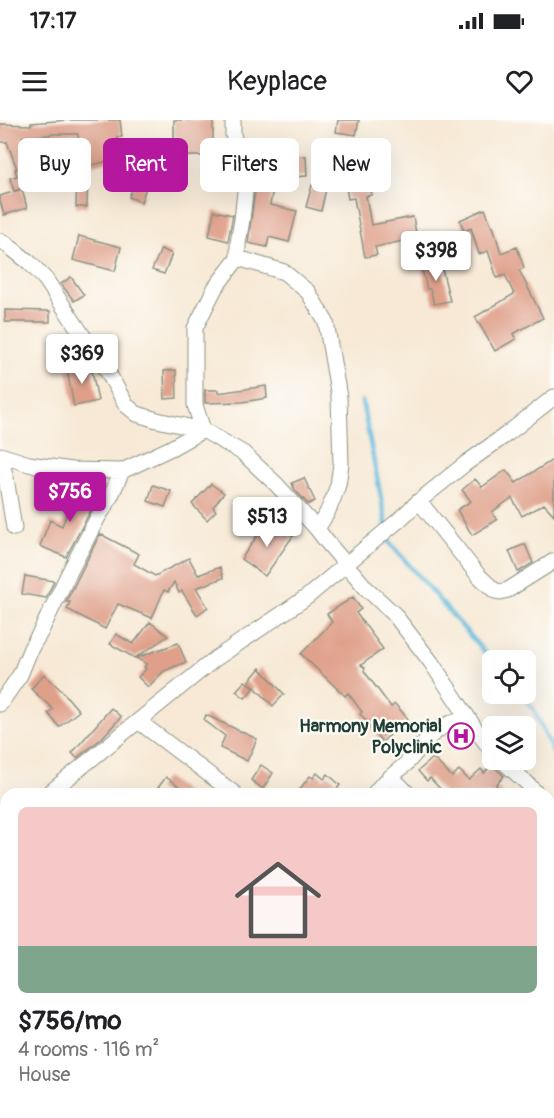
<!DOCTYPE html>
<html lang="en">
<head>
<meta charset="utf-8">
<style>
  :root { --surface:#fff; --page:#f2f2f2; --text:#202124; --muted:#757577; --accent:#b5179e }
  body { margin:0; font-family:Pangolin,sans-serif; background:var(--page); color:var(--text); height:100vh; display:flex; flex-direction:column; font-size:22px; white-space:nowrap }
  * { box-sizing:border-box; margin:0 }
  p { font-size:20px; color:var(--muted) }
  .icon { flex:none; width:33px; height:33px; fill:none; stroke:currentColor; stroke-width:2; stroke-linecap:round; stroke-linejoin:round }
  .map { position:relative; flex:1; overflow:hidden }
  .sheet { position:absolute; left:0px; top:668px; width:555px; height:332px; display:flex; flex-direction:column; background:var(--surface); border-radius:18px 18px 0 0; box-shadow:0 6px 24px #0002 }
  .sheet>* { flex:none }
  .hud { position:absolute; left:18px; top:18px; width:519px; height:54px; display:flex; gap:12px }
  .fabs { position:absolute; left:482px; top:530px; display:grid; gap:12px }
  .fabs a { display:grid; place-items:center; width:54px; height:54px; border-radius:9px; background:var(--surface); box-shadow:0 6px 24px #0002; font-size:30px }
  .price { position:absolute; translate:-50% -51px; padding:0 14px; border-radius:6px; background:#fff; color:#222; font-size:20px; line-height:39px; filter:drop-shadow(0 2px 3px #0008) }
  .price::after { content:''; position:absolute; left:50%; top:36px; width:18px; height:14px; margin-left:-9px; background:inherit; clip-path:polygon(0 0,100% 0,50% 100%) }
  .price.current { background:var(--accent); color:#fff }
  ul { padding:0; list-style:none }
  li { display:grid; align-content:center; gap:12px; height:318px; padding:0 18px }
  li span { display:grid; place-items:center; height:186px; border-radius:9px; color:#555 }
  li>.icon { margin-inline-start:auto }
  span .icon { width:108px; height:108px; fill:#fffc; stroke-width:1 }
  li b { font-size:26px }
  .chip { padding:0 21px; border-radius:9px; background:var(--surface); box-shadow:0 6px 24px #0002; font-size:21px; line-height:54px }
  .chip.current { background:var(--accent); color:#fff }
  .status { display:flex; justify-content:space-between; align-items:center; height:42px; padding:0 30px; background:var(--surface); direction:ltr }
  .status svg { height:16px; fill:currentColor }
  header { display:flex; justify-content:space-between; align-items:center; height:78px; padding:0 18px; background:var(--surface); font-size:27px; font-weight:600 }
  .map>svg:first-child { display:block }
</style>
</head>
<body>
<div class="status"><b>17:17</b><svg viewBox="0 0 49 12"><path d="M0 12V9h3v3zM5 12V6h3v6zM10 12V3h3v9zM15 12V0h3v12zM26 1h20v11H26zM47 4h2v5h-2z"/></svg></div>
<header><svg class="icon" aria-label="menu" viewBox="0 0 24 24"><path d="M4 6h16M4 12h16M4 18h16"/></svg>Keyplace<svg class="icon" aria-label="heart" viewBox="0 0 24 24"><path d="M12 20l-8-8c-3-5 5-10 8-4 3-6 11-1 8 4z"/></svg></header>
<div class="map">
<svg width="554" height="998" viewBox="0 0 554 998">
  <rect width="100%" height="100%" fill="#fdfcf7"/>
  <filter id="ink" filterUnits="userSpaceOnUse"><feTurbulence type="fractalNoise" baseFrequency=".0167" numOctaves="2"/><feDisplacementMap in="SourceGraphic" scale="12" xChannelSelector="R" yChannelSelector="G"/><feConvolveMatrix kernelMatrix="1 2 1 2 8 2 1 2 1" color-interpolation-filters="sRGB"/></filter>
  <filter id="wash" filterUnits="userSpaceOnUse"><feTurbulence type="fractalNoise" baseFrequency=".008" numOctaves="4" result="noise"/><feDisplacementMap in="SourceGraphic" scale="24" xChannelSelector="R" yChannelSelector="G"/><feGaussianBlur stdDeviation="1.35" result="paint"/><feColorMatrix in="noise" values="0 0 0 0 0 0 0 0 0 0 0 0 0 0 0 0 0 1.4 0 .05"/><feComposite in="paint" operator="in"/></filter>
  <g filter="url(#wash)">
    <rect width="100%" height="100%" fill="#f7e9d5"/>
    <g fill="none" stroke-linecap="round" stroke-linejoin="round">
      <path stroke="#5cb8da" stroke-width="4.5" d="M362,281L390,423L492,541
        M520,573L533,588L554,634"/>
    </g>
    <g id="blocks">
      <path fill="#df9f89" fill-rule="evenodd" d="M69,0H120L122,17H117L121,38L88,46L87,87H76L77,54L31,60L33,65L14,71L10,58L17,56L15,49H17L7,22H0V4L31,5V3ZM50,14H78L80,36L32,43L22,17L50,15Z
        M174,0H213V36H174Z
        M338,0H359L356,15L336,12Z
        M306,36L307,56L275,58L270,85L297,91L289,122L269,117L267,127L248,123L256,63L254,44L288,50L287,37Z
        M137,55L149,59L141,82L129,77Z
        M368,57L372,75L366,76L371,105L413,97L417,118L375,127L377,135L365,137L354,78L348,79L345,61Z
        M312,65L326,69L321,91L306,87Z
        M22,69L27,88L4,95L0,81V76Z
        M485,89L492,107L493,106L501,133L517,127L524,148L519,150L543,198L513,214L516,219L495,231L475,197L514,174L505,155L497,158L488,131L479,134L471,108L464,111L460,100Z
        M214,91L233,95L228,121L209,116Z
        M79,116L121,127L115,151L73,140Z
        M161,129L172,134L164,154L152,150Z
        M440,141L450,181L434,184L430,169H427L421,146Z
        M71,157L84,175L74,181L61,164Z
        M5,190L50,191V202H5Z
        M91,245L98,281L74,286L67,250Z
        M176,250L177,278L165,279L164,251Z
        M266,266L267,278L242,282L205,283V270H218V273Z
        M554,339V395L544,384L522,396L512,378L492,392L497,400L472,415L457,390L471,381L462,370L475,359L482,367L506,350L516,363Z
        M304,358L315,381L308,384L295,370L292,363Z
        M211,364L224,373L213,387L216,391L207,400L192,384Z
        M78,365L98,373L92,388L66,437L40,426L50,400L62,406Z
        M153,365L171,371L165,387L148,381Z
        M269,399L293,416L265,456L241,439Z
        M100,414L139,434L134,444L155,456L189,438L198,455L220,447L223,458L196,468L208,487L197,495L182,471L179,473L174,462L168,472L164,470L152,498L118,484L105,509L67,489L70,482H66Z
        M525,424L533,443L518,452L509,431Z
        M25,456L54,461L46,478L22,474Z
        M353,477L361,489L356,493L383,529L361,545L365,548L364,551L391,587L395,584L408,599L382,622L369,606L371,605L360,594L362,592L348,573L345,576L301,534L332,502L327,494Z
        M150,502L168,516L135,538L110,524L116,514L133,524Z
        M178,523L186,542L164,551L148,567L138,557L146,549L144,547L147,544L136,538Z
        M260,548L284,574L273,586L249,561Z
        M44,554L63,572L79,591L59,607L48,593L53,589L31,569Z
        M245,561L254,568L245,578L236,571Z
        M111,588L121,597L102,618L77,638L72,633Z
        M206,595L257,619L247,641L220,628L225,616L204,600Z
        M433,638L452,657L459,650L469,660L481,649L484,653L492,645L504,656L496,665L504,674H445L430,658L427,661L418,651Z
        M261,645L273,653L263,669L251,660Z
        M317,653L324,659L328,654L340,665L333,674H296L310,656L313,658Z
        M166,657L189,674H164L157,669Z"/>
    </g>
  </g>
  <g filter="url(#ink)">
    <use href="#blocks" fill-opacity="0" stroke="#8b9384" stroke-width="1.5"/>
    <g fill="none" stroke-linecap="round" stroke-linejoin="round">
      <g stroke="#8b9384" stroke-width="17">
        <path id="minor" d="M0,121L5,123L30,143L46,160L83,216L103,243L126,285L137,294L157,300L203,310
          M238,138L284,152L308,172L326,202L339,277L341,344L338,365L333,379L327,393L317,409
          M203,310L195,285V208L215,168L238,138V123L242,100L246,62L244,48L233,15V0
          M0,335L29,344L72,350L122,351L171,328L203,310L243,333L277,365L317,409L327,422L366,468L394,494L431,542L474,607L492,631
          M0,336L6,358L14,408
          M419,381L478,455L495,471L500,472L508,470L554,441
          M0,584L20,555L31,528L40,513L68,455L98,397L108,382L122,351
          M138,601L235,674
          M500,639L526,662L537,674
          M388,659L406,644L429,617L442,607L467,596
          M48,674L215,539L307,477L399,400L419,381L465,344L507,314L554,277
          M374,674C389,654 392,656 408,674
          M549,687L554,692
          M0,713L6,708
          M549,880L554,887
          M549,982L554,978
          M235,993L240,998
          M151,998L152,993
          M532,998L538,993"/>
      </g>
      <use href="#minor" stroke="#fff" stroke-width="15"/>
    </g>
  </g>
  <defs>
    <g id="hospital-ring" transform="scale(1.35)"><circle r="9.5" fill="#fdfcf7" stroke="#b5179e" stroke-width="1.5"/><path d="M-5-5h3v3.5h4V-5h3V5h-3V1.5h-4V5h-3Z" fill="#b5179e"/></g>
  </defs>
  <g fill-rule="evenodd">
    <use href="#hospital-ring" x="461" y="616"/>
  </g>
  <g text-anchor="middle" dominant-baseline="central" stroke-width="4.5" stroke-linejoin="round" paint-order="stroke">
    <g font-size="18" font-weight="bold" fill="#1f3d34" stroke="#fdfcf7" text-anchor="end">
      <text x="442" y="606">Harmony Memorial<tspan x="442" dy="21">Polyclinic</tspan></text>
    </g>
  </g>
</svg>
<div class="fabs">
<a><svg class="icon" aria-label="locate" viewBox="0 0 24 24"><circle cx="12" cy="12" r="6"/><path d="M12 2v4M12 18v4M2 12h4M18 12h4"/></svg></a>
<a><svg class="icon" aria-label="layers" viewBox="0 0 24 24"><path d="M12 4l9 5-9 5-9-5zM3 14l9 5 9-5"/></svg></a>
</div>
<b class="price" style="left:436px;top:162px">$398</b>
<b class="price" style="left:82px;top:265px">$369</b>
<b class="price current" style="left:70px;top:403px">$756</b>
<b class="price" style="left:267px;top:428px">$513</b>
<div class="hud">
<a class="chip">Buy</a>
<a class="chip current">Rent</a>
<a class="chip">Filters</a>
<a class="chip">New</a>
</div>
<section class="sheet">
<ul>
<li><span style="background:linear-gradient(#f6c9c9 75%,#7fa58c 0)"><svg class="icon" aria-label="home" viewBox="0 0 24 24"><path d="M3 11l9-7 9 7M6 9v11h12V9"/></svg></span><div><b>$756/mo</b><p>4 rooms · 116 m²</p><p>House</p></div></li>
</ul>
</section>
</div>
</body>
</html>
